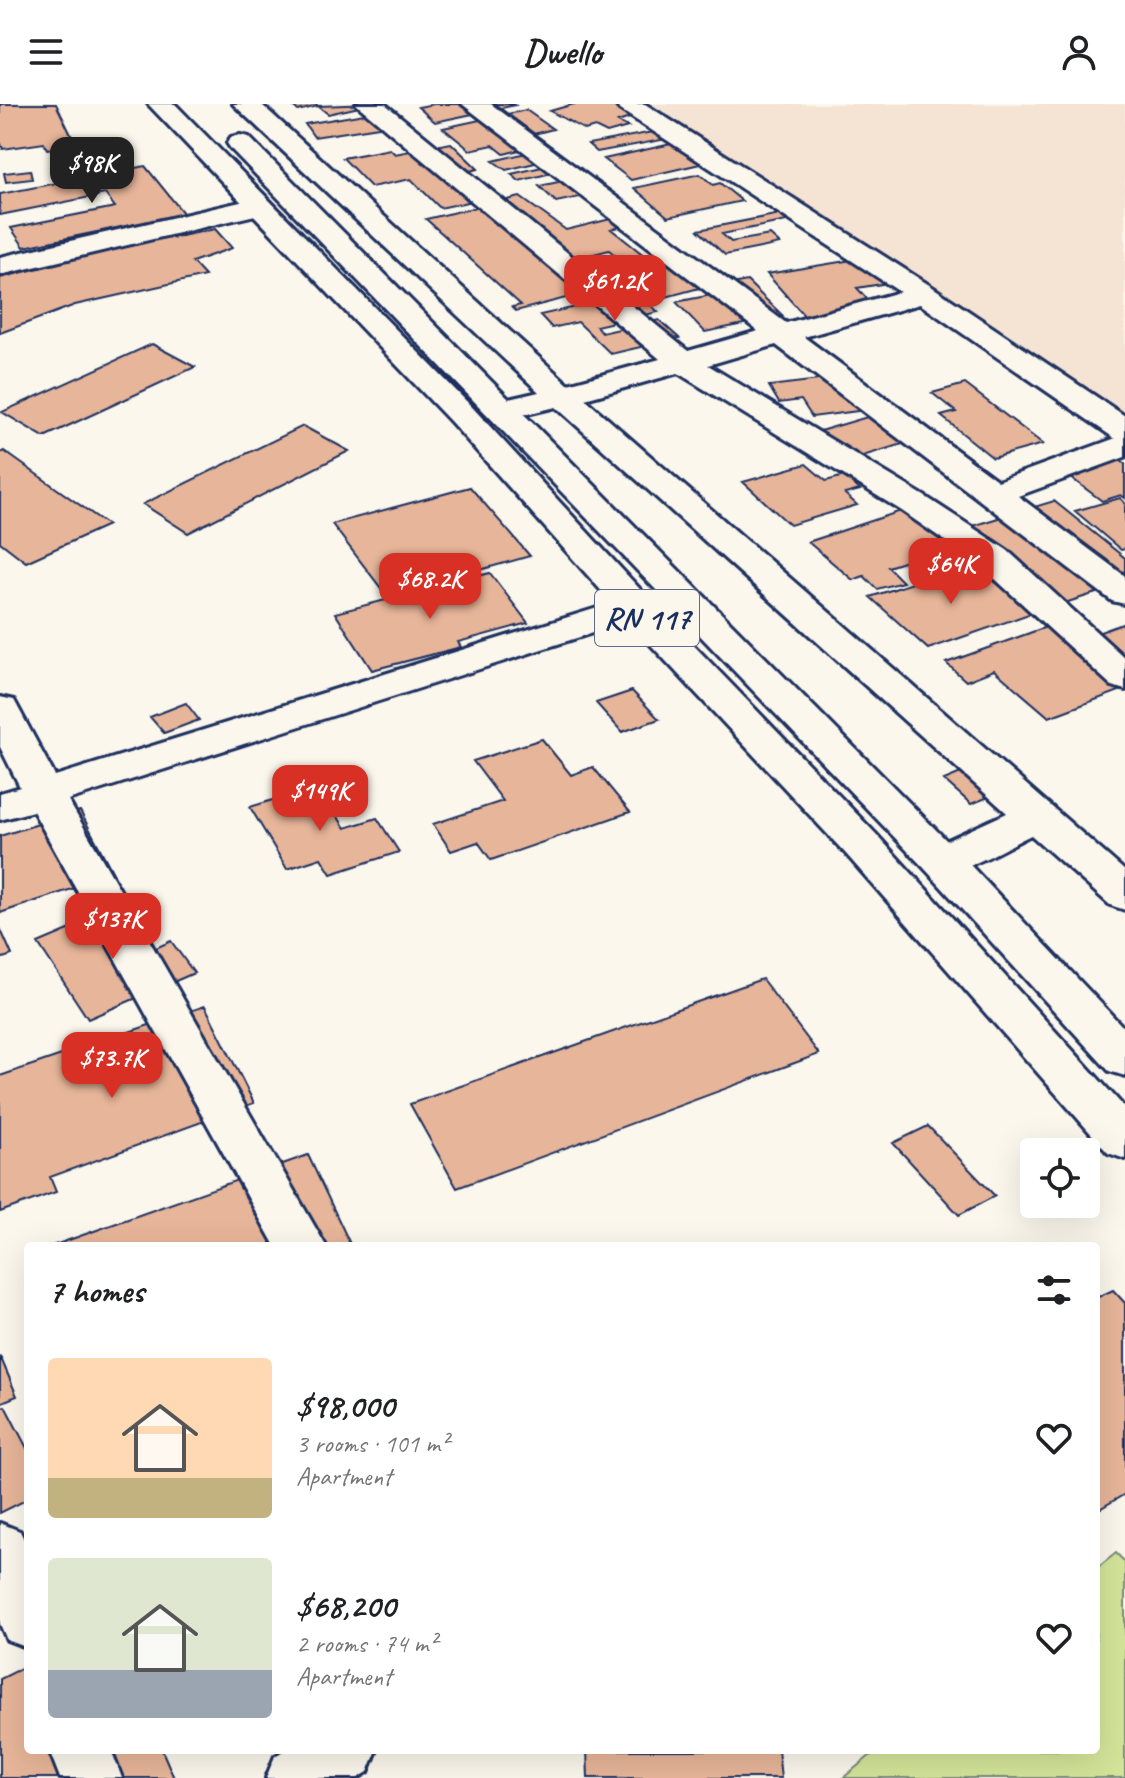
<!DOCTYPE html>
<html lang="en">
<head>
<meta charset="utf-8">
<style>
  :root { --surface:#fff; --page:#f6f6f6; --text:#202124; --muted:#757577; --accent:#d93025 }
  body { margin:0; font-family:Caveat,sans-serif; background:var(--page); color:var(--text); height:100vh; display:flex; flex-direction:column; font-size:30px; white-space:nowrap }
  * { box-sizing:border-box; margin:0 }
  p { font-size:26px; color:var(--muted) }
  .icon { flex:none; width:44px; height:44px; fill:none; stroke:currentColor; stroke-width:2; stroke-linecap:round; stroke-linejoin:round }
  .map { position:relative; flex:1; overflow:hidden }
  .side { position:absolute; left:24px; top:1138px; width:1076px; height:512px; display:flex; flex-direction:column; background:var(--surface); border-radius:8px; box-shadow:0 8px 32px #0002 }
  .side>* { flex:none }
  .controls { position:absolute; left:1020px; top:1034px; display:grid; gap:16px }
  .controls a { display:grid; place-items:center; width:80px; height:80px; border-radius:8px; background:var(--surface); box-shadow:0 8px 32px #0002; font-size:40px }
  .price { position:absolute; translate:-50% -68px; padding:0 18px; border-radius:16px; background:var(--accent); color:#fff; font-size:26px; line-height:52px; filter:drop-shadow(0 2px 4px #0008) }
  .price::after { content:''; position:absolute; left:50%; top:48px; width:24px; height:18px; margin-left:-12px; background:inherit; clip-path:polygon(0 0,100% 0,50% 100%) }
  .price.active { background:#222; color:#fff }
  ul { padding:0; list-style:none }
  li { display:flex; align-items:center; gap:24px; height:200px; padding:0 24px }
  li span { display:grid; place-items:center; flex:none; width:224px; height:160px; border-radius:8px; color:#555 }
  li>.icon { margin-inline-start:auto }
  span .icon { width:96px; height:96px; fill:#fffc; stroke-width:1 }
  li b { font-size:34px }
  h2 { display:flex; justify-content:space-between; align-items:center; height:96px; padding:0 24px; font-size:34px }
  header { display:flex; justify-content:space-between; align-items:center; height:104px; padding:0 24px; background:var(--surface); font-size:36px; font-weight:700 }
  .map>svg:first-child { display:block }
</style>
</head>
<body>
<header><svg class="icon" aria-label="menu" viewBox="0 0 24 24"><path d="M4 6h16M4 12h16M4 18h16"/></svg>Dwello<svg class="icon" aria-label="person" viewBox="0 0 24 24"><circle cx="12" cy="8" r="4"/><path d="M4 21q1-7 8-7t8 7"/></svg></header>
<div class="map">
<svg width="1125" height="1674" viewBox="0 0 1125 1674">
  <rect width="100%" height="100%" fill="#fbf7ec"/>
  <filter id="ink" filterUnits="userSpaceOnUse"><feTurbulence type="fractalNoise" baseFrequency=".0125" numOctaves="2"/><feDisplacementMap in="SourceGraphic" scale="16" xChannelSelector="R" yChannelSelector="G"/><feConvolveMatrix kernelMatrix="1 2 1 2 8 2 1 2 1" color-interpolation-filters="sRGB"/></filter>
  <g filter="url(#ink)">
    <path fill="#f5e3d3" d="M649,0H1125V318L924,190Z"/>
    <path fill="#d3e498" stroke="#778a7b" stroke-width="2" d="M1116,1449L1125,1458V1674H843L877,1646H1096V1465Z"/>
    <path fill="#e7b599" stroke="#1b2f5e" stroke-width="2" d="M0,0H56L76,41L47,45L44,39L3,45L0,38Z
      M316,0L318,2L373,0L328,10L318,2L298,7L292,1Z
      M434,0H513L515,1L435,18L418,3Z
      M574,0H627L644,9L618,18L628,23L607,29L595,23L585,26L550,7Z
      M526,6L553,25L526,32L539,41L504,50L493,41L470,46L443,24Z
      M382,7L392,21L314,33L305,20Z
      M658,27L667,35L597,48L588,40Z
      M451,39L478,65L469,67L482,79V95L440,104L411,75L371,83L343,54L390,45L395,50Z
      M671,40L700,60L631,76L604,55Z
      M547,44L560,53L506,66L493,57Z
      M555,60L564,66L519,77L511,70Z
      M145,62L184,110L24,143L11,124L115,103L105,90L0,111V90Z
      M30,66L32,75L6,78L4,69Z
      M700,70L713,81L720,79L742,97L668,113L634,84Z
      M573,75L590,91L556,98L539,82Z
      M520,93L566,126L635,109L645,117L611,125L655,160L694,150L708,161L693,164L700,170L715,166L729,176L666,193L609,146L555,160L559,163L598,153L628,178L516,207L512,203L521,201L426,115Z
      M780,110L787,117L722,130L731,138L770,131L780,140L725,151L698,126Z
      M215,125L232,144L192,158L205,172L75,201L0,229V174L129,141L163,129L172,134Z
      M864,154L888,179L857,184L872,200L815,224L767,170Z
      M747,177L783,212L705,228L676,198L722,189L716,183Z
      M638,189L658,208L596,222L602,229L659,216L679,234L611,250L578,218L552,224L540,211Z
      M152,240L195,263L44,333L2,308Z
      M844,273L866,306L812,313L801,296L779,299L769,282Z
      M965,280L1043,340L993,354L941,312L956,308L932,289Z
      M874,311L909,338L853,355L820,327Z
      M303,322L349,347L188,429L143,400Z
      M4,347L108,421L26,458L0,438V349Z
      M1117,354L1125,360V394L1121,391L1102,397L1066,370Z
      M806,360L826,377L844,372L860,386L845,390L857,401L790,421L743,378Z
      M470,383L530,452L387,492L332,420Z
      M1120,394L1125,399V445L1121,446L1075,407Z
      M1054,397L1125,454V480L1052,503L1034,475L972,422Z
      M910,404L956,441L888,463L903,478L877,485L864,472L853,476L808,438Z
      M973,459L1032,509L928,545L870,493Z
      M490,469L528,519L458,538L461,543L372,566L335,509Z
      M1125,519V562L1089,532Z
      M1049,522L1125,585L1049,613L994,566L966,577L946,559Z
      M632,587L659,615L622,628L596,599Z
      M186,599L199,616L164,629L150,613Z
      M542,635L571,671L593,663L630,708L491,756L478,738L451,747L433,720L503,697L473,657Z
      M973,664L999,689L971,700L944,676Z
      M318,682L345,724L377,714L399,748L331,770L321,754L287,765L250,703Z
      M80,707L114,771L0,809V732Z
      M137,797L156,822L131,832L143,850L171,837L194,869L88,915L38,839Z
      M0,824L12,851L0,855Z
      M762,875L819,950L457,1084L410,1000Z
      M205,902L254,999L50,1073L56,1088L0,1108V972Z
      M928,1022L995,1092L959,1111L893,1039Z
      M308,1051L351,1142H52Z
      M1113,1186L1125,1199V1390L1096,1407V1194Z
      M0,1252L17,1292L0,1299Z
      M5,1302L28,1346V1395L0,1409V1304Z
      M28,1561V1646H162L174,1674H0V1575Z
      M587,1646H778L781,1674H588Z"/>
    <g fill="none" stroke-linecap="round" stroke-linejoin="round">
      <g stroke="#1b2f5e" stroke-width="6">
        <path id="street" d="M233,0H261L568,280L660,255L356,0H385L688,247L758,227L462,0H491L786,219L900,188L619,5L615,0H645L934,184L1125,312V353L1018,392L1125,472V500L1112,497L776,241L708,261L926,393L1007,446L1125,554V586L1112,582L981,462L902,407L678,269L585,295L1125,767V806L1110,801L1031,731C1001,745 959,775 926,766L920,756L926,746L1007,709L556,303L502,316L491,313L486,306L491,299L539,288ZM920,200L1114,334H1116L998,377L804,233Z
          M258,94L268,96L272,102L268,108L0,171V153Z
          M636,492L649,495L654,503L649,511L68,696L326,1142H275L33,707L0,716V689L20,683L0,643V593L14,596L55,672Z
          M0,1419L20,1427L28,1444V1544L7,1536L0,1520Z
          M49,1646H111L122,1674H60Z
          M285,1646H377L368,1668L358,1674H266L275,1652Z"/>
      </g>
      <g stroke="#1b2f5e" stroke-width="6">
        <path id="primary" d="M148,0H175L473,304L649,495L876,730L1125,1004V1055L1108,1049L846,750L623,511L451,318Z
          M240,31L249,33L956,746L1125,925V972L1109,967L926,766L231,45L227,39L231,33Z"/>
      </g>
      <use href="#street" fill="#fbf7ec" fill-rule="evenodd"/>
      <use href="#primary" fill="#fbf7ec" fill-rule="evenodd"/>
    </g>
  </g>
  <g text-anchor="middle" dominant-baseline="central" stroke-width="8" stroke-linejoin="round" paint-order="stroke">
    <rect fill="#fbf7ec" stroke="#5e6b89" stroke-width="2" x="595" y="486" width="104" height="56" rx="6"/>
    <g font-size="32" font-weight="bold" fill="#1b2f5e">
      <text x="647" y="514">RN 117</text>
    </g>
  </g>
</svg>
<div class="controls">
<a><svg class="icon" aria-label="locate" viewBox="0 0 24 24"><circle cx="12" cy="12" r="6"/><path d="M12 2v4M12 18v4M2 12h4M18 12h4"/></svg></a>
</div>
<b class="price active" style="left:92px;top:101px">$98K</b>
<b class="price" style="left:615px;top:219px">$61.2K</b>
<b class="price" style="left:951px;top:502px">$64K</b>
<b class="price" style="left:430px;top:517px">$68.2K</b>
<b class="price" style="left:320px;top:729px">$149K</b>
<b class="price" style="left:113px;top:857px">$137K</b>
<b class="price" style="left:112px;top:996px">$73.7K</b>
<section class="side">
<h2>7 homes<svg class="icon" aria-label="filters" viewBox="0 0 24 24"><path d="M4 7h16M4 17h16"/><circle cx="9" cy="7" r="2"/><circle cx="15" cy="17" r="2"/></svg></h2>
<ul>
<li><span style="background:linear-gradient(#ffd9b3 75%,#c2b280 0)"><svg class="icon" aria-label="home" viewBox="0 0 24 24"><path d="M3 11l9-7 9 7M6 9v11h12V9"/></svg></span><div><b>$98,000</b><p>3 rooms · 101 m²</p><p>Apartment</p></div><svg class="icon" aria-label="heart" viewBox="0 0 24 24"><path d="M12 20l-8-8c-3-5 5-10 8-4 3-6 11-1 8 4z"/></svg></li>
<li><span style="background:linear-gradient(#dfe7d0 70%,#9aa5b1 0)"><svg class="icon" aria-label="home" viewBox="0 0 24 24"><path d="M3 11l9-7 9 7M6 9v11h12V9"/></svg></span><div><b>$68,200</b><p>2 rooms · 74 m²</p><p>Apartment</p></div><svg class="icon" aria-label="heart" viewBox="0 0 24 24"><path d="M12 20l-8-8c-3-5 5-10 8-4 3-6 11-1 8 4z"/></svg></li>
</ul>
</section>
</div>
</body>
</html>
